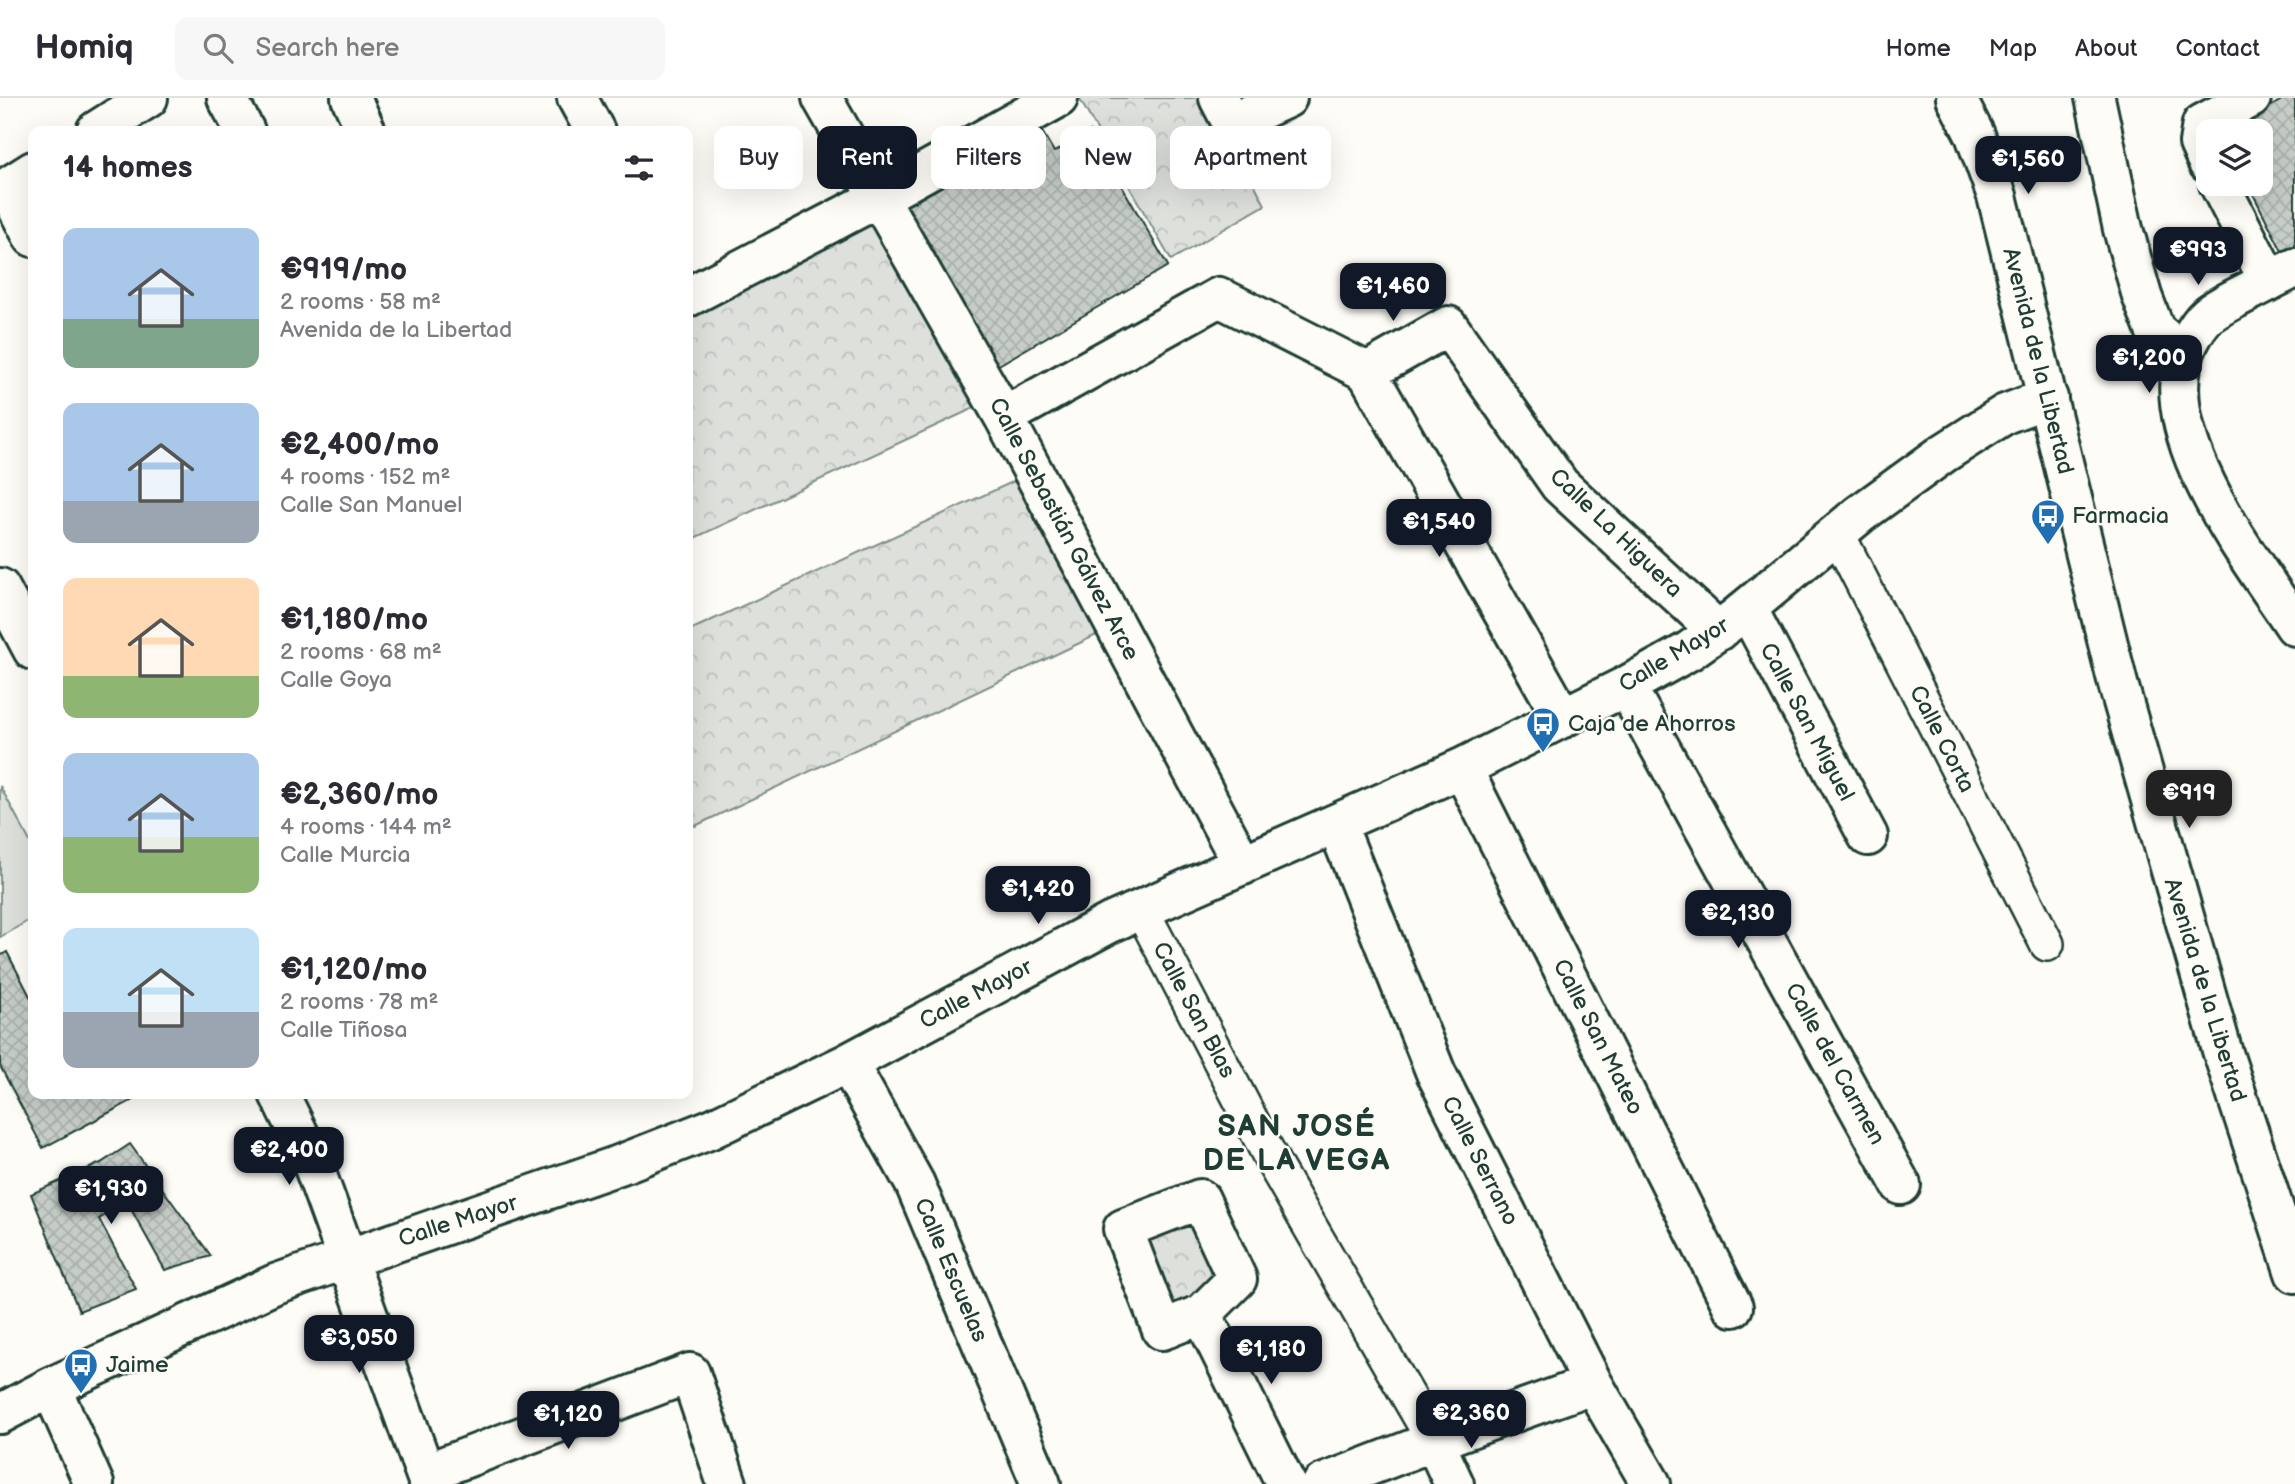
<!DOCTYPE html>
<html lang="en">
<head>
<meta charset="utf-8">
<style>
  :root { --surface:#fff; --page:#f7f7f7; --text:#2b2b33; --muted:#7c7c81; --line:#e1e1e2; --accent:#111827 }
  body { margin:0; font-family:"Balsamiq Sans",sans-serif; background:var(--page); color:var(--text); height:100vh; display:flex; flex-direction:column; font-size:26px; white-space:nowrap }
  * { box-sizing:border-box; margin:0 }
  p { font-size:23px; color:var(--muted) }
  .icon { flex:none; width:38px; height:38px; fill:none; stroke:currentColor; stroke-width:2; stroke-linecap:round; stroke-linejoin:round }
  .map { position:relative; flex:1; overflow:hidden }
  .drawer { position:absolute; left:28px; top:28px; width:665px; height:973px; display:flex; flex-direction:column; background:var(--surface); border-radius:14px; box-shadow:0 7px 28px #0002 }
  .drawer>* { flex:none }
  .banner { position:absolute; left:714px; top:28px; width:665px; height:63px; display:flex; gap:14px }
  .controls { position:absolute; left:2196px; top:21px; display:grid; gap:14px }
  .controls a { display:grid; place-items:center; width:77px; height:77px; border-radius:14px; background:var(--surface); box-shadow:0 7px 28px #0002; font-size:35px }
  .price { position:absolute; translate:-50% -60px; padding:0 16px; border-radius:14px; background:var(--accent); color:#fff; font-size:23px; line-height:46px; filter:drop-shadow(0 2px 4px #0008) }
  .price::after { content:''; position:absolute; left:50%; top:42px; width:21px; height:16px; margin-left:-10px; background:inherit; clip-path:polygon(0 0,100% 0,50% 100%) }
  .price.selected { background:#222; color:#fff }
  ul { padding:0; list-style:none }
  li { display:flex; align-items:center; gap:21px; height:175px; padding:0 35px }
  li span { display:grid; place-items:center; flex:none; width:196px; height:140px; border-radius:14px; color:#555 }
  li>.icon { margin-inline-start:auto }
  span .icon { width:84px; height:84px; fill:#fffc; stroke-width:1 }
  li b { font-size:30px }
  h2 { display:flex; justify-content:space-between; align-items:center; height:84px; padding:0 35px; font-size:30px }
  .tag { padding:0 24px; border-radius:14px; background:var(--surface); box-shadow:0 7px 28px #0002; font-size:24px; line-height:63px }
  .tag.selected { background:var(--accent); color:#fff }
  header { display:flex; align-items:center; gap:42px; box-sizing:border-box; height:98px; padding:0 35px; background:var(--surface); border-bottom:2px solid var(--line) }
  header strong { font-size:33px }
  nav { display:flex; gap:38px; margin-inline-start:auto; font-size:24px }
  .search { width:490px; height:63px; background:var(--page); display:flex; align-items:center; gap:18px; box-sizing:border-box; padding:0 24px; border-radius:14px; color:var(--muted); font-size:26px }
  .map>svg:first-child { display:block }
</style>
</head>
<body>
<header>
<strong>Homiq</strong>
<div class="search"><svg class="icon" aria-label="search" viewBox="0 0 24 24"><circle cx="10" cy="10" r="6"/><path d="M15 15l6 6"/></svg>Search here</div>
<nav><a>Home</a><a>Map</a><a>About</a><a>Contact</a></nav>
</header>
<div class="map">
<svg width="2295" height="1386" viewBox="0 0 2295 1386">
  <defs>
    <pattern id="park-crowns" width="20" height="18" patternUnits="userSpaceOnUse" patternTransform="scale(1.75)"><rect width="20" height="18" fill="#dde0db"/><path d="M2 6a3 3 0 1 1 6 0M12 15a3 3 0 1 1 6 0" fill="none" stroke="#bdc1bd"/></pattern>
    <pattern id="building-cross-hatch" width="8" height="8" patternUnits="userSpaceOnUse" patternTransform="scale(1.75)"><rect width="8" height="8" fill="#c6cdc7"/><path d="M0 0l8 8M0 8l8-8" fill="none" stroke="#aab1ac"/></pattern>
  </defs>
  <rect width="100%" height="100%" fill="#fdfcf7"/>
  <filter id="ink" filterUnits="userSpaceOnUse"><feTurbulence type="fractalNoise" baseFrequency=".0143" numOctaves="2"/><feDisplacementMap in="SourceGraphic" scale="14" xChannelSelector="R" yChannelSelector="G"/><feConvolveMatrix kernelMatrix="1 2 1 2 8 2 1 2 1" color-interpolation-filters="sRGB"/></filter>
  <g filter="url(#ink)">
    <path fill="#dde0db" stroke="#7e8e88" stroke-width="2" d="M0,688L33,749V820L0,839Z"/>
    <path fill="url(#park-crowns)" stroke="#7e8e88" stroke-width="2" d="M1079,0H1211L1265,107L1171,162Z
      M878,106L987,304L688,443V207Z
      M1021,380L1107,532L695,728L688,708V533Z
      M1196,1122L1223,1195L1168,1221L1135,1136Z"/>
    <path fill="url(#building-cross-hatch)" stroke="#1f3d34" stroke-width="2" d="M2285,0H2295V153L2285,159L2248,86H2261V33H2233L2243,25Z
      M1037,25L1054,54L1090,33L1168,168L997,268L902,103Z
      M7,854L33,904V996H144L43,1050L0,968V858Z
      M130,1046L211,1158L165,1172L127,1104L99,1121L136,1191L79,1213L31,1096L101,1065Z"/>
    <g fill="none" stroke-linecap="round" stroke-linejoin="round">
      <g stroke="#1f3d34" stroke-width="38">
        <path id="pedestrian" d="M1837,435L2047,846
          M1141,811L1275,1068L1434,1343"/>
      </g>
      <g stroke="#1f3d34" stroke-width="44">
        <path id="minor" d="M227,0L245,33
          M351,0L366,33
          M577,0L595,33
          M822,0L1004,319L1243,767
          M1219,0L1232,25L1287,0
          M2095,0L2123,131L2142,198L2155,232L2169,244L2185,252
          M96,33L148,0
          M2208,65L2199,45L2202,26L2251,0
          M2219,86L2269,183C2249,194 2225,204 2208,217C2200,224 2194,234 2189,244C2147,331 2249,458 2295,528
          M7,90L33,139
          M0,94L33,73
          M688,199L880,99L1058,0
          M1367,274L1448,228L1560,387L1718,533
          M1004,319L1219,199L1367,274L1563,620
          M0,490L33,552
          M1747,510L1868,738
          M1626,588L1901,1087
          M1462,670L1733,1209
          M1337,727L1436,975L1593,1286L1651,1386
          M848,965L915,1086L1041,1386
          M279,996L311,1061L429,1386
          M1200,1101L1237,1181L1202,1216L1162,1232L1123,1131Z
          M1202,1216L1286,1386
          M51,1289L94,1386
          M0,1316L51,1289L275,1186L619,1067L711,1031L848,965L1110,825L1462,670L1626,588L1689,553L1734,521L1860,416L1944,355L2005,316L2048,300
          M1434,1343L1454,1386
          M426,1375L690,1275L727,1386
          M1322,1386L1434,1343L1593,1286"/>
      </g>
      <g stroke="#1f3d34" stroke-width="44">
        <path id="tertiary" d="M2269,183L2295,170"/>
      </g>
      <g stroke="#1f3d34" stroke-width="44">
        <path id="secondary" d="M1956,0L1975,37L1997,98L2118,586L2222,952L2295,1175"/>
      </g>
      <use href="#pedestrian" stroke="#fdfcf7" stroke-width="33"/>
      <use href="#minor" stroke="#fdfcf7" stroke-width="38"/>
      <use href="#tertiary" stroke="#fdfcf7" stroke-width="38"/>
      <use href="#secondary" stroke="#fdfcf7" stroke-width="38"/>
    </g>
  </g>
  <defs>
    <g id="bus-pin" transform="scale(1.75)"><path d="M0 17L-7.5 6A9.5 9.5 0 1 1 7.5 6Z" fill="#1f6fb2" stroke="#fdfcf7"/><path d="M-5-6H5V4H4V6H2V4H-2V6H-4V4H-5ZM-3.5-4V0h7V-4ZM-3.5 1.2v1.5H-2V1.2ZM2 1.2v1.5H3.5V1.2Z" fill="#fff"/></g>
  </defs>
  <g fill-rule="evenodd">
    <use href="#bus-pin" x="2048" y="418"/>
    <use href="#bus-pin" x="1543" y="626"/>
    <use href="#bus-pin" x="81" y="1267"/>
  </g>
  <g text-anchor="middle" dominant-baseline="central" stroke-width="5" stroke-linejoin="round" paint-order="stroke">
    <g font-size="23" fill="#1f3d34" stroke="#fdfcf7">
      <text transform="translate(2038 263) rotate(76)">Avenida de la Libertad</text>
      <text transform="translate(1064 431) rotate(62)">Calle Sebastián Gálvez Arce</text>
      <text transform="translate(1616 435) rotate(44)">Calle La Higuera</text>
      <text transform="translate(1674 557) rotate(-31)">Calle Mayor</text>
      <text transform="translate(1807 624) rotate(62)">Calle San Miguel</text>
      <text transform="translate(1942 641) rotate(63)">Calle Corta</text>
      <text transform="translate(2205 892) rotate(73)">Avenida de la Libertad</text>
      <text transform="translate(976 896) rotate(-28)">Calle Mayor</text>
      <text transform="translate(1194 912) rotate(62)">Calle San Blas</text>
      <text transform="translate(1598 939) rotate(63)">Calle San Mateo</text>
      <text transform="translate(1835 966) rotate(61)">Calle del Carmen</text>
      <text transform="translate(1480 1063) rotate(63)">Calle Serrano</text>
      <text transform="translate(458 1123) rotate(-18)">Calle Mayor</text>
      <text transform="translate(951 1172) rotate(67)">Calle Escuelas</text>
    </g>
    <g font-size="23" fill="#1f3d34" stroke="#fdfcf7" text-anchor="start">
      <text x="2072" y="418">Farmacia</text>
      <text x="1568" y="626">Caja de Ahorros</text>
      <text x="106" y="1267">Jaime</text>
    </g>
    <g font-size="30" font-weight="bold" letter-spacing="2" fill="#1f3d34" stroke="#fdfcf7">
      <text x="1297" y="1029">SAN JOSÉ<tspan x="1297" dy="34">DE LA VEGA</tspan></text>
    </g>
  </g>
</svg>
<div class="controls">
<a><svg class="icon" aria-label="layers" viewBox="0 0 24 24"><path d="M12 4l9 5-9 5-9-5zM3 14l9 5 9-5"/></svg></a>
</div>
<b class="price" style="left:2028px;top:98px">€1,560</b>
<b class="price" style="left:2198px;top:189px">€993</b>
<b class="price" style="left:1393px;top:225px">€1,460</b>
<b class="price" style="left:2149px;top:297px">€1,200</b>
<b class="price" style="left:1439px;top:461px">€1,540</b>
<b class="price selected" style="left:2189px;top:732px">€919</b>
<b class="price" style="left:1038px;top:828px">€1,420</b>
<b class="price" style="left:1738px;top:852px">€2,130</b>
<b class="price" style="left:289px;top:1089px">€2,400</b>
<b class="price" style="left:111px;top:1128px">€1,930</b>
<b class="price" style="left:359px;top:1277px">€3,050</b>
<b class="price" style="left:1271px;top:1288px">€1,180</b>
<b class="price" style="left:1471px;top:1352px">€2,360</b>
<b class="price" style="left:568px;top:1353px">€1,120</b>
<div class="banner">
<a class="tag">Buy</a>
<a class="tag selected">Rent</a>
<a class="tag">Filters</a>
<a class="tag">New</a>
<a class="tag">Apartment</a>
</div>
<section class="drawer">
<h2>14 homes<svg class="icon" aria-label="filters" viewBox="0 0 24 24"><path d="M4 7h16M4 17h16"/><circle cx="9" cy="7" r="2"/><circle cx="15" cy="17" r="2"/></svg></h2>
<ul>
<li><span style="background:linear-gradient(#a9c7e8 65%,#7fa58c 0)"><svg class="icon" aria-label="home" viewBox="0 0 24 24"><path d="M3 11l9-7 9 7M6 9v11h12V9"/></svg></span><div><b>€919/mo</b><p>2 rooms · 58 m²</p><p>Avenida de la Libertad</p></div></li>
<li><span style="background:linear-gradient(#a9c7e8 70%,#9aa5b1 0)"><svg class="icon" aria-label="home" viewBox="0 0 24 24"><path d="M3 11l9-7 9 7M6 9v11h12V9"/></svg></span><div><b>€2,400/mo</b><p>4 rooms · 152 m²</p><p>Calle San Manuel</p></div></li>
<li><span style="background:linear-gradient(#ffd9b3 70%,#8fb573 0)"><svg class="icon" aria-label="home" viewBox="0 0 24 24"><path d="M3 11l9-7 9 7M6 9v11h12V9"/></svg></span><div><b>€1,180/mo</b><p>2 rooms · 68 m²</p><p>Calle Goya</p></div></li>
<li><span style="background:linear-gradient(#a9c7e8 60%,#8fb573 0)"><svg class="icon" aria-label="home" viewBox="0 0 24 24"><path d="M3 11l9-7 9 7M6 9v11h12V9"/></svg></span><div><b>€2,360/mo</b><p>4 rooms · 144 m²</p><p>Calle Murcia</p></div></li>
<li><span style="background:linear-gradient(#bfe0f5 60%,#9aa5b1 0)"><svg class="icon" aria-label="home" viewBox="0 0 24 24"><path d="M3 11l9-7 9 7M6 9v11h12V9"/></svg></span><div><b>€1,120/mo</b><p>2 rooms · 78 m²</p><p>Calle Tiñosa</p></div></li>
</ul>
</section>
</div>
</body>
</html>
